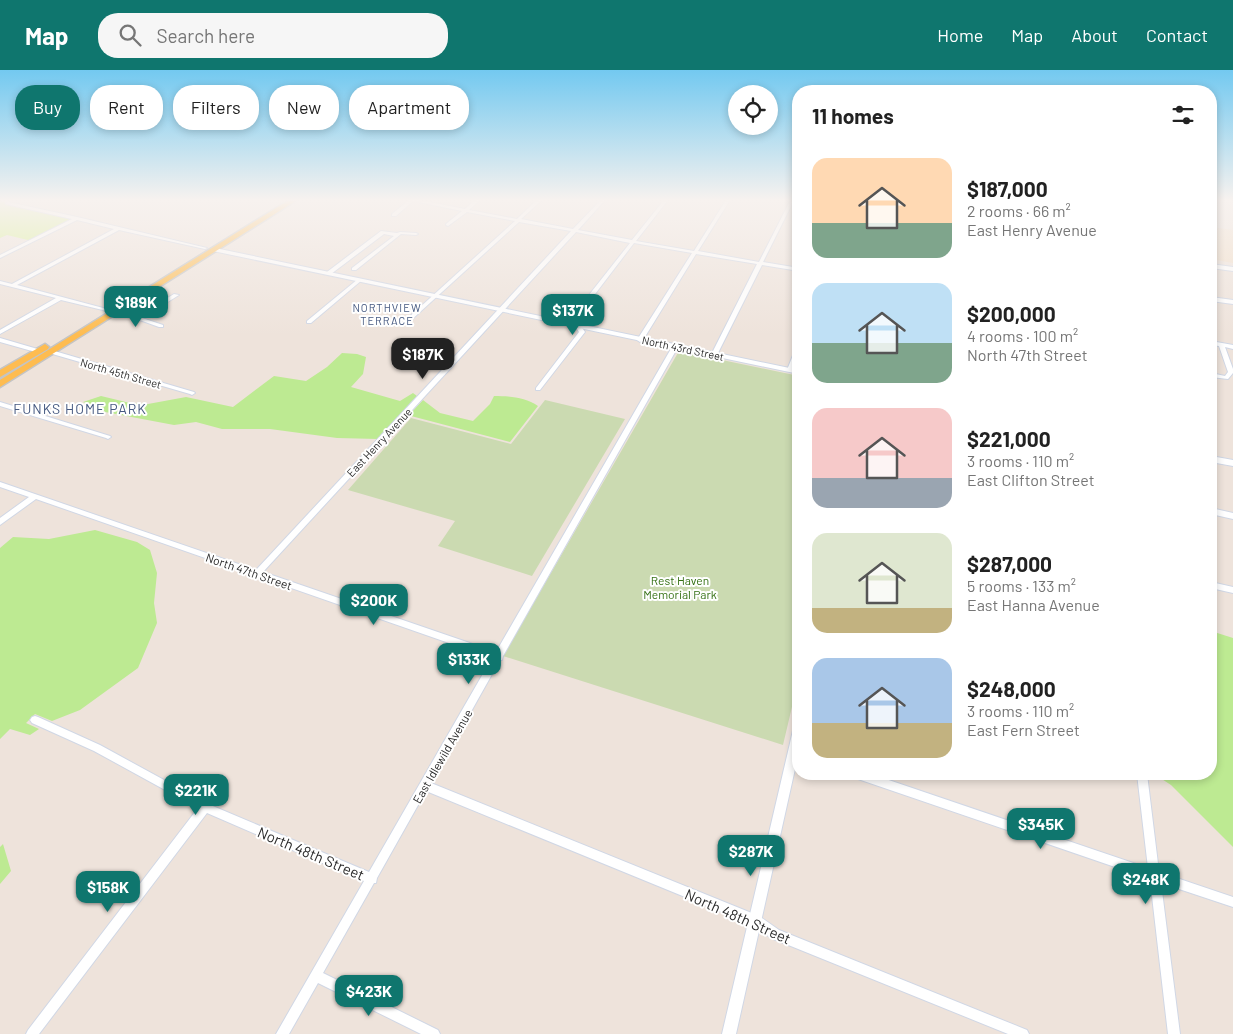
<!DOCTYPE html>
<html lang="en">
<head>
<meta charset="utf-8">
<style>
  :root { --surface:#fff; --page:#f6f6f6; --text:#222; --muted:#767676; --accent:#0f766e }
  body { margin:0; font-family:Barlow,sans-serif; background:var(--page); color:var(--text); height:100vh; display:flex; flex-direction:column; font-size:19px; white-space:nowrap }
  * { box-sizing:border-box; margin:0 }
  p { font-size:16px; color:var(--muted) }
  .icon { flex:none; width:28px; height:28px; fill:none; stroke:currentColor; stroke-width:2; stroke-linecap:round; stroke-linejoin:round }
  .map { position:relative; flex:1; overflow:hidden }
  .drawer { position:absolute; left:792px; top:15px; width:425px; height:695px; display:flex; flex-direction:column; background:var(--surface); border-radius:20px; box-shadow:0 2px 8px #0003 }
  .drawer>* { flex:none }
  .guide { position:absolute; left:15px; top:15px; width:475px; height:45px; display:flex; gap:10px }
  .tools { position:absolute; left:728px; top:15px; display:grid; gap:10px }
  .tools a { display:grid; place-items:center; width:50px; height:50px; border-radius:50%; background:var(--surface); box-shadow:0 2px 8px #0003; font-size:25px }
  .price { position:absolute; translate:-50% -42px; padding:0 11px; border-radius:10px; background:var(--accent); color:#fff; font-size:16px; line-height:32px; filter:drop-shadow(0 1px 2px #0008) }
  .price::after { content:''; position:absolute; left:50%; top:30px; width:15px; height:11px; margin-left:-8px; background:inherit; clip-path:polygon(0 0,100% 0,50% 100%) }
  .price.current { background:#222; color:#fff }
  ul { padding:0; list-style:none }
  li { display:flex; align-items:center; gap:15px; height:125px; padding:0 20px }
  li span { display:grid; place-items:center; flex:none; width:140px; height:100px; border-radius:15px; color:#555 }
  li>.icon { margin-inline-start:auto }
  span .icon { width:60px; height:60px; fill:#fffc; stroke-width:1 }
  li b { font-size:21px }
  h2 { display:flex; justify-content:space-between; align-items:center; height:60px; padding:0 20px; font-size:21px }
  .tag { padding:0 18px; border-radius:20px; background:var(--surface); box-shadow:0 2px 8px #0003; font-size:18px; line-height:45px }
  .tag.current { background:var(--accent); color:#fff }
  header { display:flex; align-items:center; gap:30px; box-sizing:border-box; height:70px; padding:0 25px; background:var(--accent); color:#fff }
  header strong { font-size:24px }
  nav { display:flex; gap:28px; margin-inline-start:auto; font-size:18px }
  .search { width:350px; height:45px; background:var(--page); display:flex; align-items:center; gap:12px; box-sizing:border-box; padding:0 18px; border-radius:20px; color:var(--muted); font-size:19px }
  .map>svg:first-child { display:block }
</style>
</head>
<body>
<header>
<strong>Map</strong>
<div class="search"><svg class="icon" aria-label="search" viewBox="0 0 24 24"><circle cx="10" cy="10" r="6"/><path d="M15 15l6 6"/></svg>Search here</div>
<nav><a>Home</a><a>Map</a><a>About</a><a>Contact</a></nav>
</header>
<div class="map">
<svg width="1233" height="964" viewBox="0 0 1233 964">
  <rect width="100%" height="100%" fill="#eee3db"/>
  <path fill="#f1dec9" d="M1211,157L1233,160V193L1211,189Z"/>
  <path fill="#bdea92" d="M342,283L357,284L366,287L363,304L351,317L400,331L413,323L417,326L378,369L337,368L270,359H222L196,352L174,355L105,342L83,332L101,326L130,333L148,334L186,327L233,337L274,306L306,311L327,297Z
    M494,326C508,326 525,327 538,336L510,372L411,346L408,347L385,371L423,330L440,343L473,351L490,334Z
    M95,460L137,472L150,480L157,503L154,533L157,553L138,598L80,640L52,651L35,644L26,653L39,659L30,665L10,659L0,669V478L13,467L49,469Z
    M1211,561L1233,568V777L1171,715L1154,704H1211Z
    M3,774L11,801L0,814V777Z"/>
  <path fill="#cbdab1" d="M679,281L799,306V607L783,675L503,586Z
    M545,330L625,349L532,506L438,476L455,451L348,420L411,348L511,374Z"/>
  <path fill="#d6f28d" d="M0,131L77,148L32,171L7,165L0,168Z"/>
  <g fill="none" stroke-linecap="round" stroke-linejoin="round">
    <g stroke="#d0d7e5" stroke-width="2">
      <path id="minor" d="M409,130H419L465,139L475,130H480L469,140L517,149L537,130H542L521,149L573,159L601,130H605L578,160L632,170L664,130H668L636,171L694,181L726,130H730L698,181L759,192L790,131L794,130L763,192L799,198V201L762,195L717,285L714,287L711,285L757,194L696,184L643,270L640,272L637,270L692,183L634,173L576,249L585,262L540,320H536V318L579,262L570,249L630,173L576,162L263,502L496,582L672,277L673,276H677L678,277L503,586L502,590H500L431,713L759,846L779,860L1027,960L1029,964H1008L771,868L751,854L426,721L377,808L376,813H374L323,903L438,960L440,964H421L318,913L289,964H276L364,811L207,743L39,964H26L28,960L198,738L94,681L32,653L30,650L32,647L35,646L38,647L100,675L208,734L369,802L492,588L36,429L0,455V448L29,427L0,417V412L256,500L571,161L519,152L409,252L407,251V249L515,151L467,142L448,156L446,155V154L462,141L413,131L396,146H392V144Z
        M8,132L77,147L207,178L205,179L119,160L17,215L107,239V241L61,230L0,264V260L56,228L0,214V211L12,214L114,159L77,150L0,188V185L72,149L6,134V133Z
        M381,161L397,163L400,162L416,163L418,164L416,165L401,164L356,200H352V198L394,166L384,164L331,204H327V202Z
        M358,209L362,210L311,253H307V251Z
        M174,224L179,225L142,248L163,255V257H159L115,241L118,239L138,246Z
        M1211,227L1233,230V234L1211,231Z
        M0,268L41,280L42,281L39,283L0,272Z
        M1211,271L1233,275V279L1225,277L1233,299V303L1228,309L1211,307V303L1225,306L1228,302L1219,276L1211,275Z
        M799,276V286L793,300L792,301H788L787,300L796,278Z
        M51,280L194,322L195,323L192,325L190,324L49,283V281Z
        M0,332L110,366L111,367L108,369L106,368L0,336Z
        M1211,438L1233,443V449L1211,444Z
        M1211,512L1233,517V523L1211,518Z
        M853,704H871L1148,798L1137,704H1147L1159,802L1233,827V837L1161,813L1180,964H1168L1150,809L858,709L855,707Z"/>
    </g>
    <g stroke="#d0d7e5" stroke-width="2">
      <path id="tertiary" d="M215,178L799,300V304L213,181L212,180Z
        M1211,386L1233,390V396L1211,392Z
        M799,651V681L736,964H722L794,656L795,652Z"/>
    </g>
    <g stroke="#d0d7e5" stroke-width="2">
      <path id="secondary" d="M786,130H799V134L787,131Z
        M1211,194L1233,197V201L1211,198Z"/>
    </g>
    <g stroke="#c4c4c4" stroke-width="3">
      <path id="primary" d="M289,130H297L0,317V310Z
        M45,274L49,277L48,279L0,307V300Z"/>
    </g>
    <use href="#minor" fill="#fff" fill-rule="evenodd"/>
    <use href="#tertiary" fill="#fff" fill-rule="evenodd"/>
    <use href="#secondary" fill="#fff" fill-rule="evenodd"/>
    <use href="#primary" fill="#febc50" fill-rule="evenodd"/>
  </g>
  <linearGradient id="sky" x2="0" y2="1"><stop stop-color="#73c9f0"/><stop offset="0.49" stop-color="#f7f2ef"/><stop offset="1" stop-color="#f7f2ef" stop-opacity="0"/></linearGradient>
  <rect width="1233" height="265" fill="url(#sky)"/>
  <g text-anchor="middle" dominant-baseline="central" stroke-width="4" stroke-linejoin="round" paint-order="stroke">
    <g font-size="11" letter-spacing="1" fill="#465980" stroke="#fff">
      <text x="387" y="237">NORTHVIEW<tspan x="387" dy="13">TERRACE</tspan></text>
    </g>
    <g font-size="11" fill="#2b2b2b" stroke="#fff">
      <text transform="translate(683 278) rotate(12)">North 43rd Street</text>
      <text transform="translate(121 303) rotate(16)">North 45th Street</text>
      <text transform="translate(379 372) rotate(-47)">East Henry Avenue</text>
    </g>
    <g font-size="12" fill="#2b2b2b" stroke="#fff">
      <text transform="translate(249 501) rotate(19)">North 47th Street</text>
      <text transform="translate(442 686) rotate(-60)">East Idlewild Avenue</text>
    </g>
    <g font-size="12" fill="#347013" stroke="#fff">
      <text x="680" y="510">Rest Haven<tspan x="680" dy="14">Memorial Park</tspan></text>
    </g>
    <g font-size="14" letter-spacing="1" fill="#465980" stroke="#fff">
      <text x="80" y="338">FUNKS HOME PARK</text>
    </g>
    <g font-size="15" fill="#2b2b2b" stroke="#fff">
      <text transform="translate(311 783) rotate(23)">North 48th Street</text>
      <text transform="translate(738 846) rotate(24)">North 48th Street</text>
    </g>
  </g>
</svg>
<div class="tools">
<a><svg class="icon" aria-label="locate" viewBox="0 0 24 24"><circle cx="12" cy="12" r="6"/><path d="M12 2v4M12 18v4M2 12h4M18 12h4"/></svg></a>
</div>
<b class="price" style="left:136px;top:258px">$189K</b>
<b class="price" style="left:573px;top:266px">$137K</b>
<b class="price current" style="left:423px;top:310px">$187K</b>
<b class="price" style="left:374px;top:556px">$200K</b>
<b class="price" style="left:469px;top:615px">$133K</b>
<b class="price" style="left:196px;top:746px">$221K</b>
<b class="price" style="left:1041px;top:780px">$345K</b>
<b class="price" style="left:751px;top:807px">$287K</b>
<b class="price" style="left:1146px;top:835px">$248K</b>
<b class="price" style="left:108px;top:843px">$158K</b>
<b class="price" style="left:369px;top:947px">$423K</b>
<div class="guide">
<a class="tag current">Buy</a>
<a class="tag">Rent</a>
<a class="tag">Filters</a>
<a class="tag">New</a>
<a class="tag">Apartment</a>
</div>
<section class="drawer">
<h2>11 homes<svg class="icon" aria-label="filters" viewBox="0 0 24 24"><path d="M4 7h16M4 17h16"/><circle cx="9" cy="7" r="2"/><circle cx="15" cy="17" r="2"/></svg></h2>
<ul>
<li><span style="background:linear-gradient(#ffd9b3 65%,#7fa58c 0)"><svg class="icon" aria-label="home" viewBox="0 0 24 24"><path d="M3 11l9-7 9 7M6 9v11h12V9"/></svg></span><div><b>$187,000</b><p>2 rooms · 66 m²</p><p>East Henry Avenue</p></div></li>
<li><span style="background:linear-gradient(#bfe0f5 60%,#7fa58c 0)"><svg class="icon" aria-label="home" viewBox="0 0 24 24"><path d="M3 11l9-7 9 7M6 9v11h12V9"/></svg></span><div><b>$200,000</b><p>4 rooms · 100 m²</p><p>North 47th Street</p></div></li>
<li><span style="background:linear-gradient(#f6c9c9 70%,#9aa5b1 0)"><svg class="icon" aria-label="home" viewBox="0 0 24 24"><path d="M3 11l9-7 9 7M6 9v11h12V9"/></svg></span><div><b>$221,000</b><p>3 rooms · 110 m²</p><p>East Clifton Street</p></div></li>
<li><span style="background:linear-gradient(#dfe7d0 75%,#c2b280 0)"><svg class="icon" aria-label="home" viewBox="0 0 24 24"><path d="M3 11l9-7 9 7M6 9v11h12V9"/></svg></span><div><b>$287,000</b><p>5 rooms · 133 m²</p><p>East Hanna Avenue</p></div></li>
<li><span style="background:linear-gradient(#a9c7e8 65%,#c2b280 0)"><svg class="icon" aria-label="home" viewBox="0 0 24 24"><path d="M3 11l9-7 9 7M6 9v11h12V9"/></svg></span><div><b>$248,000</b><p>3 rooms · 110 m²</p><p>East Fern Street</p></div></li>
</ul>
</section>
</div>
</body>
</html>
